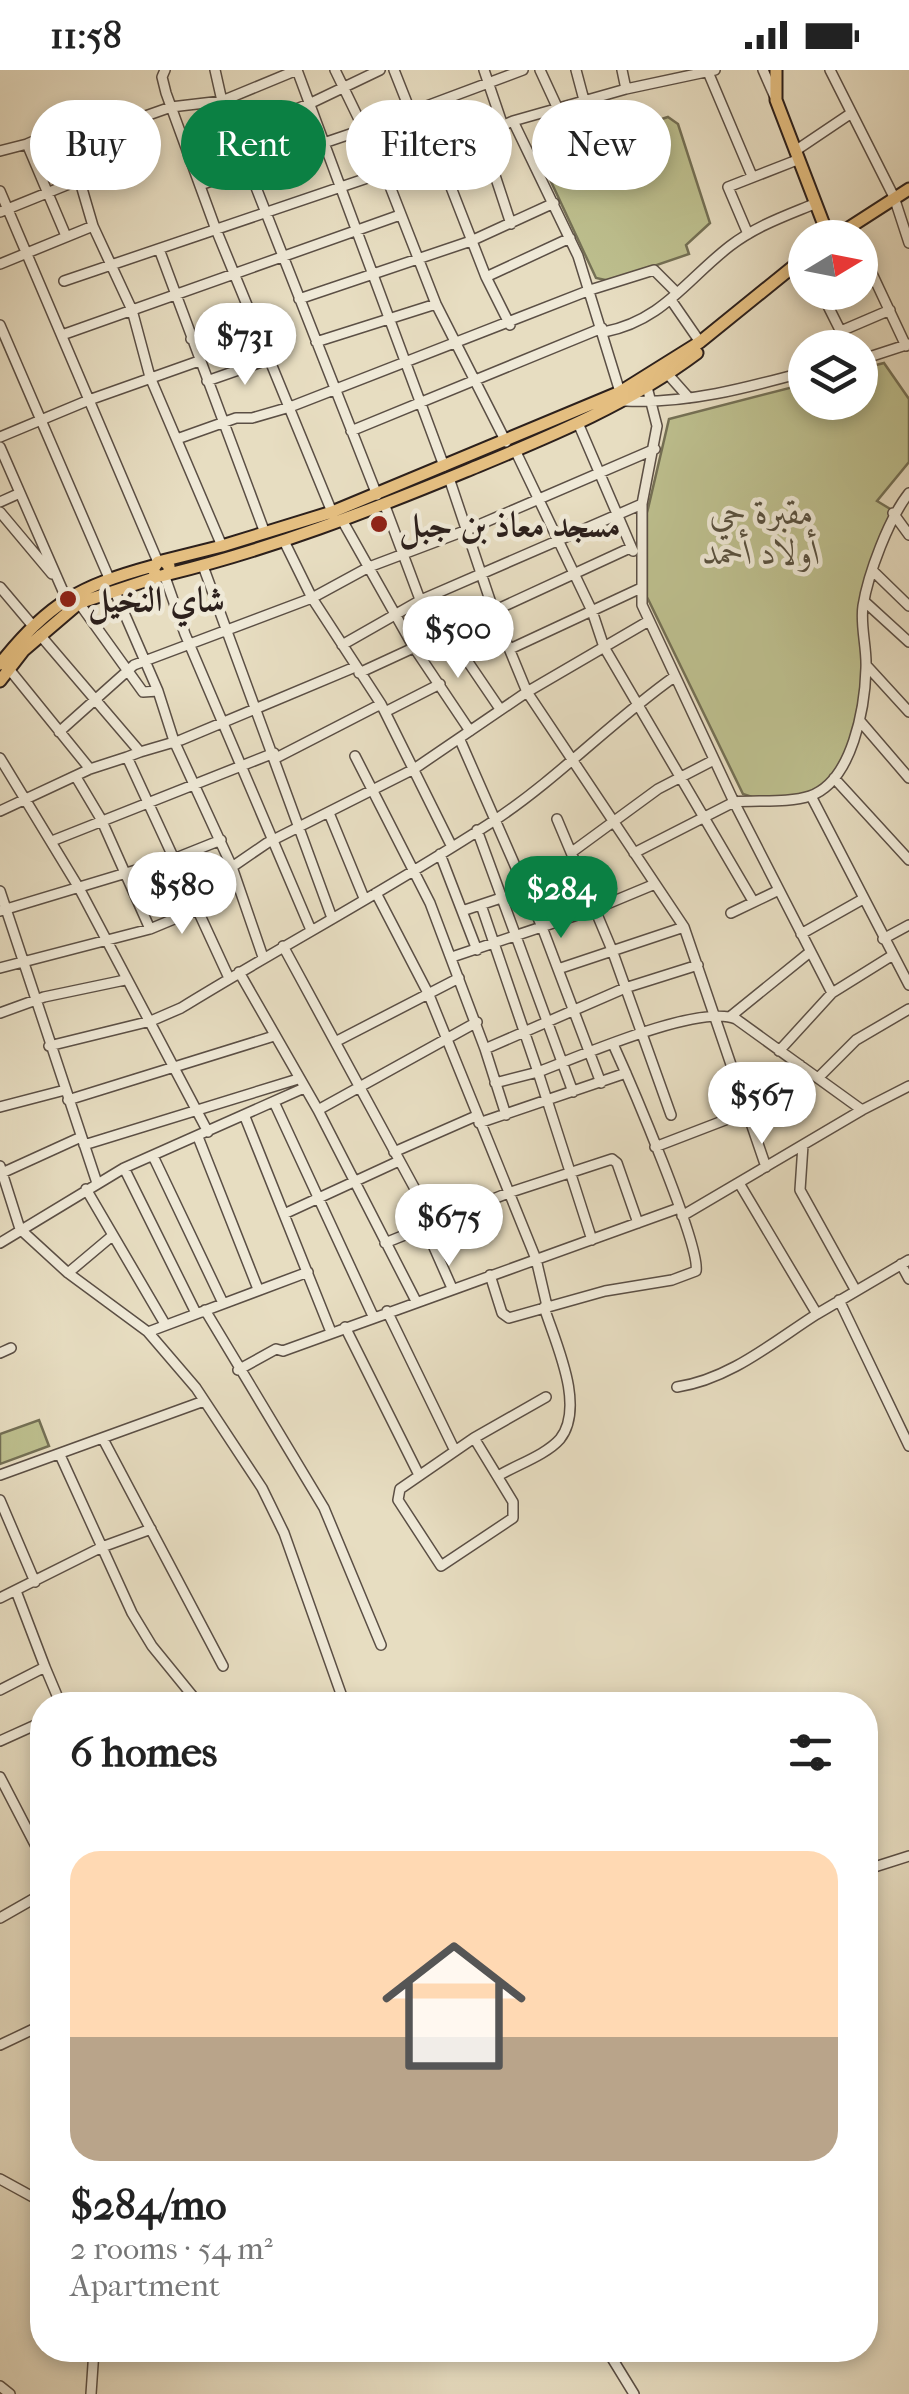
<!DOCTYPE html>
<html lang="en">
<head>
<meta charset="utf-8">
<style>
  :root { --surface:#fff; --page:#f6f6f6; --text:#222; --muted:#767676; --line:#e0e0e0; --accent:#0b8043 }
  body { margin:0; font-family:"IM FELL French Canon",Amiri,serif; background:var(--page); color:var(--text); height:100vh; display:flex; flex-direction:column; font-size:38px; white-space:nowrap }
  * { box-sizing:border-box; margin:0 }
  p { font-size:32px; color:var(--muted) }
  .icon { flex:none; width:55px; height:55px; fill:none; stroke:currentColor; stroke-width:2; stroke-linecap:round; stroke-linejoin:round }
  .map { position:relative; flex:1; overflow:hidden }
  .details { position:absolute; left:30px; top:1622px; width:848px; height:670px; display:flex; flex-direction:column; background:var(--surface); border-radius:40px; box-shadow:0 5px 15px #0003 }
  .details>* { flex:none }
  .hud { position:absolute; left:30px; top:30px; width:850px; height:90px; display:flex; gap:20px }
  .needle { width:65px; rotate:80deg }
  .controls { position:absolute; left:788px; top:150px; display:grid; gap:20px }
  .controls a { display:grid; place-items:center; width:90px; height:90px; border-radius:50%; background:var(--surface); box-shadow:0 5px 15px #0003; font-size:50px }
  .price { position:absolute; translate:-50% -85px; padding:0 22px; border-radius:35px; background:#fff; color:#222; font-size:32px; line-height:65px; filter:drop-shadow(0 2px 5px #0008) }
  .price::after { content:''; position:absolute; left:50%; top:60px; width:30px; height:22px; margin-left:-15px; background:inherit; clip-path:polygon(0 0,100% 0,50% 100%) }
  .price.selected { background:var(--accent); color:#fff }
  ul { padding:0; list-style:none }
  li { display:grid; align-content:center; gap:20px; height:530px; padding:0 40px }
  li+li { border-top:2px solid var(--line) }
  li span { display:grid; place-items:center; height:310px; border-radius:30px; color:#555 }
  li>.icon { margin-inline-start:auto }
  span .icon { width:180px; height:180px; fill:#fffc; stroke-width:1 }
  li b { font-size:42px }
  h2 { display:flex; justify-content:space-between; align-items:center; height:120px; padding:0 40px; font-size:42px }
  .tag { padding:0 35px; border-radius:45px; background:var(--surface); box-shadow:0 5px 15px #0003; font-size:35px; line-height:90px }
  .tag.selected { background:var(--accent); color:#fff }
  .status { display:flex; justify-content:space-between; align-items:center; height:70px; padding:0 50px; background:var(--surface); direction:ltr }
  .status svg { height:28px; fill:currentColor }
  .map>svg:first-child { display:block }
</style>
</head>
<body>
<div class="status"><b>11:58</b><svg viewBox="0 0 49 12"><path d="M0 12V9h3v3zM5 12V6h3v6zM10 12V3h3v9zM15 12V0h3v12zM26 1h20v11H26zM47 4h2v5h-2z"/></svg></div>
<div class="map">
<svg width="909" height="2324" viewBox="0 0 909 2324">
  <rect width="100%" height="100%" fill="#e7ddc1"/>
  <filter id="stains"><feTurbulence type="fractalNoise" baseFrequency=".002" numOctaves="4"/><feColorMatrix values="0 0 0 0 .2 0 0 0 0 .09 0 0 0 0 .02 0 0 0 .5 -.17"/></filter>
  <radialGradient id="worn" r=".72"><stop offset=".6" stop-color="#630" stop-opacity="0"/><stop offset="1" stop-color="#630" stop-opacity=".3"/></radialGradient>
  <path fill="#bdbf8e" stroke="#747055" stroke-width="2.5" d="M668,47L678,54L710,153L686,175L689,184L610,211L596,208L540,88Z
    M884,293L909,329V392L877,431L892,440L860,537L865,596L848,693L819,727L758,729L743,724L647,527V443L669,349L805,314V332H860V299Z
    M39,1350L49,1376L0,1394V1364Z"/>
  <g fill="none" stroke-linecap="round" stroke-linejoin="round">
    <g stroke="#5b4f45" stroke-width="12">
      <path id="minor" d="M165,0L162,7L166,23L215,157L332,442
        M215,0L222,31L377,425
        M335,0L384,101L436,234L506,372
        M394,0L411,43L438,84L486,207L510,255
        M484,0L503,56
        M540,0L558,39
        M576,0L584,30
        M622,0L626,19
        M763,0L774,25
        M830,0L894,127L909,173
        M708,2L752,106
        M513,51L578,186L620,322
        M64,57L93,156L132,240L150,307L222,476
        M482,66L511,154
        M27,74L66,166
        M0,81L27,74L96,44L110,54L120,55L171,37L222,31L297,0L444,396
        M188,81L309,34L380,0
        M795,81L850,44
        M200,115L365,59L523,0
        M0,121L158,492
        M0,142L79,110
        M748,164L728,117L797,90
        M860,178L906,276
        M159,179L265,463
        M0,194L93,156
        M486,207L570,168
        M64,211L438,84L513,51L626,19L715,0
        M821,222L849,278
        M299,229L471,171L554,133
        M671,230L700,272
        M0,255L109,508
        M841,261L890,240
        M604,262C662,251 686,210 730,176C756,156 785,146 814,134
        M62,265L400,145
        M191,269L253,247
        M316,272L436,234
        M860,290L909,274
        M665,301L689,328
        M207,311L270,289
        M646,313L657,356L642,434V535L734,732C757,730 789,733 810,726C853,711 865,636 866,598C867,577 860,556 863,536C868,504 889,448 909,423
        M625,331C687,334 746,318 805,302
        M578,353L633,481
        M351,361L602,258
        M0,367L89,330L199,291
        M177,369L236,348H252L290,337L590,220L654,200L676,222
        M0,377L66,528
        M515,380L592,541L604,577L753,831
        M449,408L494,542L527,622L684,857L766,1097
        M0,432L20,423
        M385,436L434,567
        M0,442L52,504
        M893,443L909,465
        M342,450L413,576L470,661
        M284,471L312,528L381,634L452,777
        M203,496L332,848
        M874,502L909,536
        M165,507L185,564L311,860
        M0,517L33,556
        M115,522L158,621L174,671L232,797L263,887
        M864,531L909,572
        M79,533L143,622L158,621
        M447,561L500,639
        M40,565L140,682L127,687
        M342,575L421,530L642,434
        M510,579L641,518
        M867,596L909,642
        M9,599L90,699
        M359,603L630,478
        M385,642L440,614
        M860,651L909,708
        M59,662L134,595L312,528L369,497L467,460L655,379
        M460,670L542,857L601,1013
        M140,682L181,670L355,597
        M355,686L430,833L485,979L625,918L698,895
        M0,688L79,818L208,1062
        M276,688L381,634
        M834,708L909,790
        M811,726L909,915
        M0,741L90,699L127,687L229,908
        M329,743L364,828
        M557,749L612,880L671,1045
        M477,760L573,1022
        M52,771L274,683
        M572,782L658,719L712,691
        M634,783L734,732L832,923
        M440,784L477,880
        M232,797L267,773L414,699L527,622L647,552
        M0,821L97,1113
        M376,823L429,925L536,1189L547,1236
        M481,835L538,1002C578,987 700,933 736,949L862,1040L909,1016
        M0,841L176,788L221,770
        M462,841L504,827
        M731,843L779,820
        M150,859L198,839
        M801,864L863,829
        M883,869L909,855
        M283,876L434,1154
        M452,887L595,839L655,814
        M0,898L150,859L101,749L76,707
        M558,899L684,857
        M239,902L318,1040L416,1231
        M0,943L44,927L125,910
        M731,946L810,882
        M337,971L459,908
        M49,976L151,951L181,938C285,874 393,817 495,750C557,709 612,651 674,607
        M485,979L506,1045
        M779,981L832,923L893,885
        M819,1007L856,970L909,939
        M495,1013L538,1002L592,1170
        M740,1025L800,995
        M68,1030L274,966
        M274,1032L373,1246
        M0,1037L65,1020
        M318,1040L477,952
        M245,1047L331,1262
        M479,1053L626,1003
        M198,1067L258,1219
        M84,1075L298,1009
        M803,1075L800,1120L856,1221
        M655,1077L746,1042
        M394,1082L476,1046
        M153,1086L223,1233
        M0,1096L20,1159L68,1203L148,1262L196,1318L262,1418L284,1463L345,1635
        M124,1098L196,1243
        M2,1103L81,1067
        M739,1113L817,1244L909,1190
        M86,1119L165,1254
        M284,1144L399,1091
        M682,1146L862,1040
        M425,1157L452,1218
        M0,1173L124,1098L304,1018
        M385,1173L508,1123L612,1089L617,1093L638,1153
        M901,1194L909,1209
        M68,1203L112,1166
        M490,1205L502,1243L509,1248L605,1221L672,1210L696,1201C701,1176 628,1007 613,974
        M839,1230L909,1376
        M205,1240L324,1438L381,1575
        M387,1241L455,1381
        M345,1257L419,1405
        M148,1262L308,1202
        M0,1283L11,1278
        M238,1300L276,1279L283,1281L679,1138
        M677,1317C730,1309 773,1272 817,1244
        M474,1368L513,1432V1448L441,1496L398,1430L400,1419L474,1368L546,1327
        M103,1369L223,1596
        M60,1385L132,1543L152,1576L200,1635
        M0,1405L204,1331
        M498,1406C516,1395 546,1385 560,1369C586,1336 555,1272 544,1237
        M0,1430L35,1512
        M0,1528L102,1477L151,1459
        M45,1597L61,1635
        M0,1620L45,1597L16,1521
        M0,1671L42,1652
        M0,1707L42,1788
        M865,1800L909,1786
        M0,1848L42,1824
        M0,1975L42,1955
        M0,2109L42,2132
        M607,2280L634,2324
        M0,2316L10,2324
        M91,2324L94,2280"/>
    </g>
    <g stroke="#2c201c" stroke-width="15">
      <path id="major" d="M776,0V30L829,168
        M833,168L909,119
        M164,491L169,496V504L157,507L153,499L158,492L222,476L332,442L620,322L700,272L805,187
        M169,504C271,479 369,441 466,401C548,367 626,336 697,283
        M0,594C48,533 80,516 153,496
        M0,611L24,580L79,533L157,507"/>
    </g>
    <use href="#minor" stroke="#efe9d7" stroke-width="9"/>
    <use href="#major" stroke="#e4be80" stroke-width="11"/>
  </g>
  <g fill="#8f2418" stroke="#efe9d7" stroke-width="4">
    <circle cx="379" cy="454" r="10"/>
    <circle cx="68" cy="529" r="10"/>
  </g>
  <g text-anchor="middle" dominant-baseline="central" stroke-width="9" stroke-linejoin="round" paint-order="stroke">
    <g font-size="35" font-style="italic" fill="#58503e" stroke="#efe9d7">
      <text x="762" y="442">مقبرة حي<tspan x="762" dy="40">أولاد أحمد</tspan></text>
    </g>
    <g font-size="35" font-weight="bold" fill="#2c201c" stroke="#efe9d7" text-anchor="start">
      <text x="399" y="454">مسجد معاذ بن جبل</text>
      <text x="88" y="529">شاي النخيل</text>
    </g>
  </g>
  <rect width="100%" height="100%" filter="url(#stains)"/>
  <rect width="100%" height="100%" fill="url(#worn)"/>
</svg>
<div class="controls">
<a><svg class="needle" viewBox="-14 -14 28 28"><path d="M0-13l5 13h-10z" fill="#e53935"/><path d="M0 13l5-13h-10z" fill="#767676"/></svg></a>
<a><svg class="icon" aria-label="layers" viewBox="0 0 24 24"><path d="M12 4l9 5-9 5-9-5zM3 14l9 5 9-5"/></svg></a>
</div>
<b class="price" style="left:245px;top:318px">$731</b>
<b class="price" style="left:458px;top:611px">$500</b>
<b class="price" style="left:182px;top:867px">$580</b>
<b class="price selected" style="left:561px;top:871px">$284</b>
<b class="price" style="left:762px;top:1077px">$567</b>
<b class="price" style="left:449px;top:1199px">$675</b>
<div class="hud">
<a class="tag">Buy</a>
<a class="tag selected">Rent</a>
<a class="tag">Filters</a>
<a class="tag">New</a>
</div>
<section class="details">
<h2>6 homes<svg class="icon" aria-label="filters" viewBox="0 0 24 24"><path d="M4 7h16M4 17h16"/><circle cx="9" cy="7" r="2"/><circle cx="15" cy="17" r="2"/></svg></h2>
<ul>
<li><span style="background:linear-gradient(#ffd9b3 60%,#b9a48a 0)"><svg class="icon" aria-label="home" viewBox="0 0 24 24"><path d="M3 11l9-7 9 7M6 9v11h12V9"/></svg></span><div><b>$284/mo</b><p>2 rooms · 54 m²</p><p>Apartment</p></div></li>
</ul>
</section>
</div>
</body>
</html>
